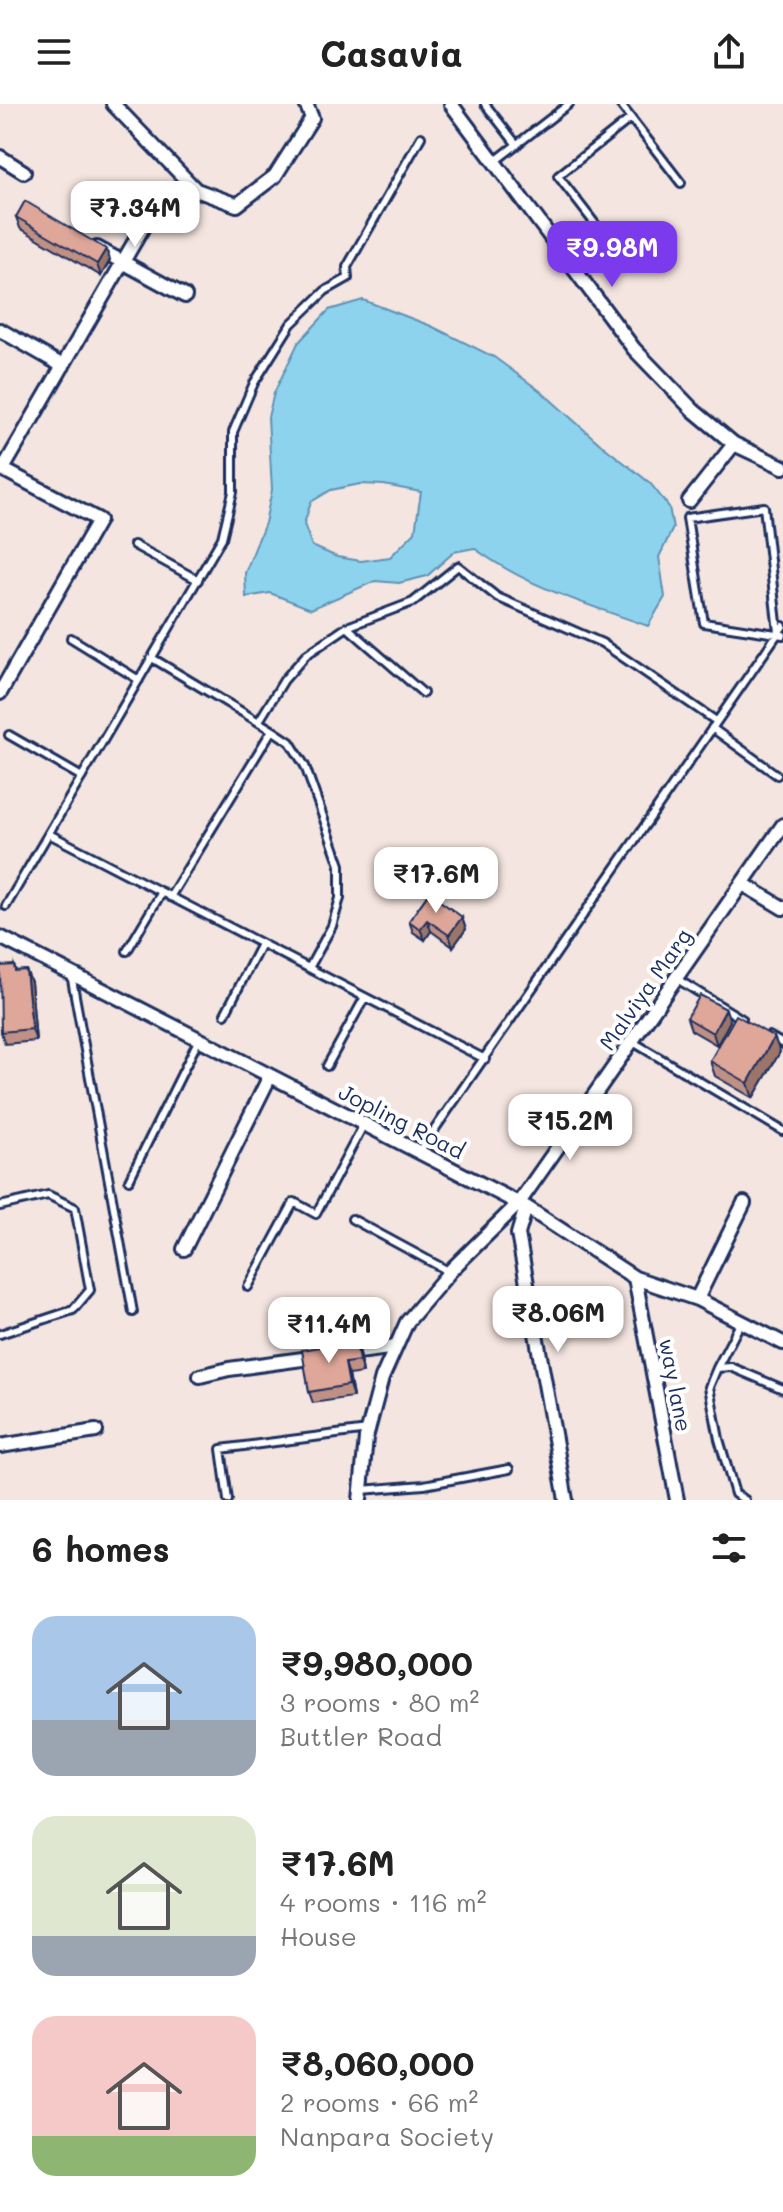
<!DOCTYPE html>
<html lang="en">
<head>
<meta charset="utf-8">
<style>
  :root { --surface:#fff; --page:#f6f6f6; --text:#222; --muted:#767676; --accent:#7c3aed }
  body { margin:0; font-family:Mali,sans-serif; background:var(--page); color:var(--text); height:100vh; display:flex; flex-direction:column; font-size:30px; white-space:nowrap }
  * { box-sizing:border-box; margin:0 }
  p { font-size:26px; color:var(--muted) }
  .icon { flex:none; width:44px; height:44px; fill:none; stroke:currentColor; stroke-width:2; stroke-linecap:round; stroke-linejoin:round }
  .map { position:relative; height:1396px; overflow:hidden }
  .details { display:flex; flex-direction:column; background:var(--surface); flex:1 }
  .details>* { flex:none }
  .price { position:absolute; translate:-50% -68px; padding:0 18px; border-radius:16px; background:#fff; color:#222; font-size:26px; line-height:52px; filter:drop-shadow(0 2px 4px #0008) }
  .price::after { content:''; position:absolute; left:50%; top:48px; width:24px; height:18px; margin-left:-12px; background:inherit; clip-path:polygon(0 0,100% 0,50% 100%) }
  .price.on { background:var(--accent); color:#fff }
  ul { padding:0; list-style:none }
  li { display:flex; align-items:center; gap:24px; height:200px; padding:0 32px }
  li span { display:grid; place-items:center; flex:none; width:224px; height:160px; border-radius:24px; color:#555 }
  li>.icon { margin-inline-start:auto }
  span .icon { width:96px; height:96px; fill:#fffc; stroke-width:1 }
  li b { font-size:34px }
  h2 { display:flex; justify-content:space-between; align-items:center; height:96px; padding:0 32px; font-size:34px }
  header { display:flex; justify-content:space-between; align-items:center; height:104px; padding:0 32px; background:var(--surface); font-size:36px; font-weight:800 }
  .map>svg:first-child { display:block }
</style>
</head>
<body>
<header><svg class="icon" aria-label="menu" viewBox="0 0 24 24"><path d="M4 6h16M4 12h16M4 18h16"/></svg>Casavia<svg class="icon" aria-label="share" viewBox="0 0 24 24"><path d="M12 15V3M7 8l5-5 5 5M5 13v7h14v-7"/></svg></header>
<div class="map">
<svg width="783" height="1396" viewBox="0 0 783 1396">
  <rect width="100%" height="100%" fill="#f5e5e0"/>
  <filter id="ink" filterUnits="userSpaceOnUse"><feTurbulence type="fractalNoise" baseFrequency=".0125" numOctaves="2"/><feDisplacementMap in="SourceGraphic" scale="16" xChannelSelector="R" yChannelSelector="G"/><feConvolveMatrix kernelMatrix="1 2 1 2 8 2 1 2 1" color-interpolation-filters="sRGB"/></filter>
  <g filter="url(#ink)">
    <path fill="#8dd3ee" stroke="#5f91b4" stroke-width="2" fill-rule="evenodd" d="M363,196L431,222L494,253L543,289L599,339L650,379L669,403L673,424L659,453L665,493L648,522C586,500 527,483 474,444L454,448L427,472L399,479L375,477L311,505L270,489L246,493L245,469L265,419L272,386L268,313L274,289L298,239L329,206ZM360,380L384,381L421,388L415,428L390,453L361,457L337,453L312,442L304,420L311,398L331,386Z"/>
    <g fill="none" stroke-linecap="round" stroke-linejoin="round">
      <g stroke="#1b2f5e" stroke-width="12">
        <path id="lane" d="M485,0L517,41
          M620,0L681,79
          M494,58L569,0
          M606,134L558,72L631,14
          M134,441L198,476
          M347,523L423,589
          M778,528L764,403L687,414L704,519L783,531
          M71,534L139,576
          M152,554L272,626L290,638L305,662L340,761V794L332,822L309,864
          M259,617L284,576L306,551L347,523L413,498L458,462L497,493L602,539L716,617
          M712,624L777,671
          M9,631L82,673
          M49,730L485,955
          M170,793L272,626
          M6,802L222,434L233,388V328L254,279L291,220L325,187L348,174L347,163L421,33
          M127,847L162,788
          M71,870L133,1208
          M677,875L742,915
          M225,910L261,840
          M769,932L783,940
          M633,938L783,1027
          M327,962L365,893
          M419,1048L783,522
          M129,1076L199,935
          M0,1102L48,1091L75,1104L90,1186L73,1206L0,1230
          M352,1115L450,1168
          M248,1183L294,1098L316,1110L364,1020
          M717,1264L741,1218
          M361,1386L424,1381L509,1365
          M228,1396L221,1345L368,1326
          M745,1396L735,1390L719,1335L709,1283L717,1264L731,1263L783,1285"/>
      </g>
      <g stroke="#1b2f5e" stroke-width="18">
        <path id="street" d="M113,0L196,86L237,101L275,72L312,14L306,0
          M451,0L634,245L693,306L734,340L783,363
          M0,53L24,68
          M97,144L185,192
          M0,226L63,262
          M0,364L99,416L0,589
          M3,365L146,118
          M689,397L734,340
          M743,780L783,804
          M0,833L526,1103L635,1174L697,1195L783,1239
          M526,1103L518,1130L566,1396
          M184,1145L270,972
          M635,1174L677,1396
          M697,1195L744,1099
          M343,1250L396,1243
          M200,1272L229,1265L317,1253
          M0,1342L96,1327
          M360,1396L366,1334L382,1274L407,1218L453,1164L518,1100L783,721"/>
      </g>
      <use href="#lane" stroke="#fff" stroke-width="6"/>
      <use href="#street" stroke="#fff" stroke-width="12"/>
    </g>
    <path fill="#c09084" stroke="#1b2f5e" stroke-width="2" d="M16,113L106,145L110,156L101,172L20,124Z
      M429,789L466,825L453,843L431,827L425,836L413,828L409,817Z
      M14,861L16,867L26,866L31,878L36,937L5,940L1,928Z
      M687,914L730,917L717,941L691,926Z
      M774,933L780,948L753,994L715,972L710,957Z
      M360,1249L363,1269L349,1271L353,1293L313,1299L309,1288Z"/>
    <path fill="#9c756b" stroke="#1b2f5e" stroke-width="2" d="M106,145L110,156L101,172L97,160Z
      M462,813L466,825L453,843L449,831Z
      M427,816L431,827L425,836L420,825Z
      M26,866L31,878L36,937L32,925Z
      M726,905L730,917L717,941L713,929Z
      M774,933L780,948L753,994L748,979Z
      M356,1237L360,1249L363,1269L359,1257Z
      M345,1259L349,1271L353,1293L349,1281Z"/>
    <path fill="#dfa799" stroke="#1b2f5e" stroke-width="2" d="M25,97L106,145L97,160L16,113Z
      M429,789L462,813L449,831L427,816L420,825L409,817Z
      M14,861L15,867L26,866L32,925L1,928L0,862Z
      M700,891L726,905L713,929L687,914Z
      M736,911L774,933L748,979L710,957Z
      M356,1237L359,1257L345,1259L349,1281L309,1288L302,1246Z"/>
  </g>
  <g text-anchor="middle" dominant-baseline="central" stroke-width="8" stroke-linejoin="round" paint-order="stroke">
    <g font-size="22" fill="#1b2f5e" stroke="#fff">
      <text transform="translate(645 885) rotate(-55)">Malviya Marg</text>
      <text transform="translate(402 1017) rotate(27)">Jopling Road</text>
      <text transform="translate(676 1281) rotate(79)">way lane</text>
    </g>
  </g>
</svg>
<b class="price" style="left:135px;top:145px">₹7.34M</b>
<b class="price on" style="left:612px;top:185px">₹9.98M</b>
<b class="price" style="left:436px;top:811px">₹17.6M</b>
<b class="price" style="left:570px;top:1058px">₹15.2M</b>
<b class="price" style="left:558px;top:1250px">₹8.06M</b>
<b class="price" style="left:329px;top:1261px">₹11.4M</b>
</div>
<section class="details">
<h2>6 homes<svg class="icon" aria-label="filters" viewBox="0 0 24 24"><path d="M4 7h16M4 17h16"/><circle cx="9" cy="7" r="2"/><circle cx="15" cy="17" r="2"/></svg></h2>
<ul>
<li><span style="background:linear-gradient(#a9c7e8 65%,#9aa5b1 0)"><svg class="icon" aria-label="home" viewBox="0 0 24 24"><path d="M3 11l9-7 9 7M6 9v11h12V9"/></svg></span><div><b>₹9,980,000</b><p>3 rooms · 80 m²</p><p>Buttler Road</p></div></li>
<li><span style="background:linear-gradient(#dfe7d0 75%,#9aa5b1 0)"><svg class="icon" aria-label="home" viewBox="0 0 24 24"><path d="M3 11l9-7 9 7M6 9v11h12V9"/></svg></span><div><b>₹17.6M</b><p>4 rooms · 116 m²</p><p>House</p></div></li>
<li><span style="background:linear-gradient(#f6c9c9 75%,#8fb573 0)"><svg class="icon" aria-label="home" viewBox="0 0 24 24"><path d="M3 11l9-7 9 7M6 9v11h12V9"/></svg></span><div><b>₹8,060,000</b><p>2 rooms · 66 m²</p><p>Nanpara Society</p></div></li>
</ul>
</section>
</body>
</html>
